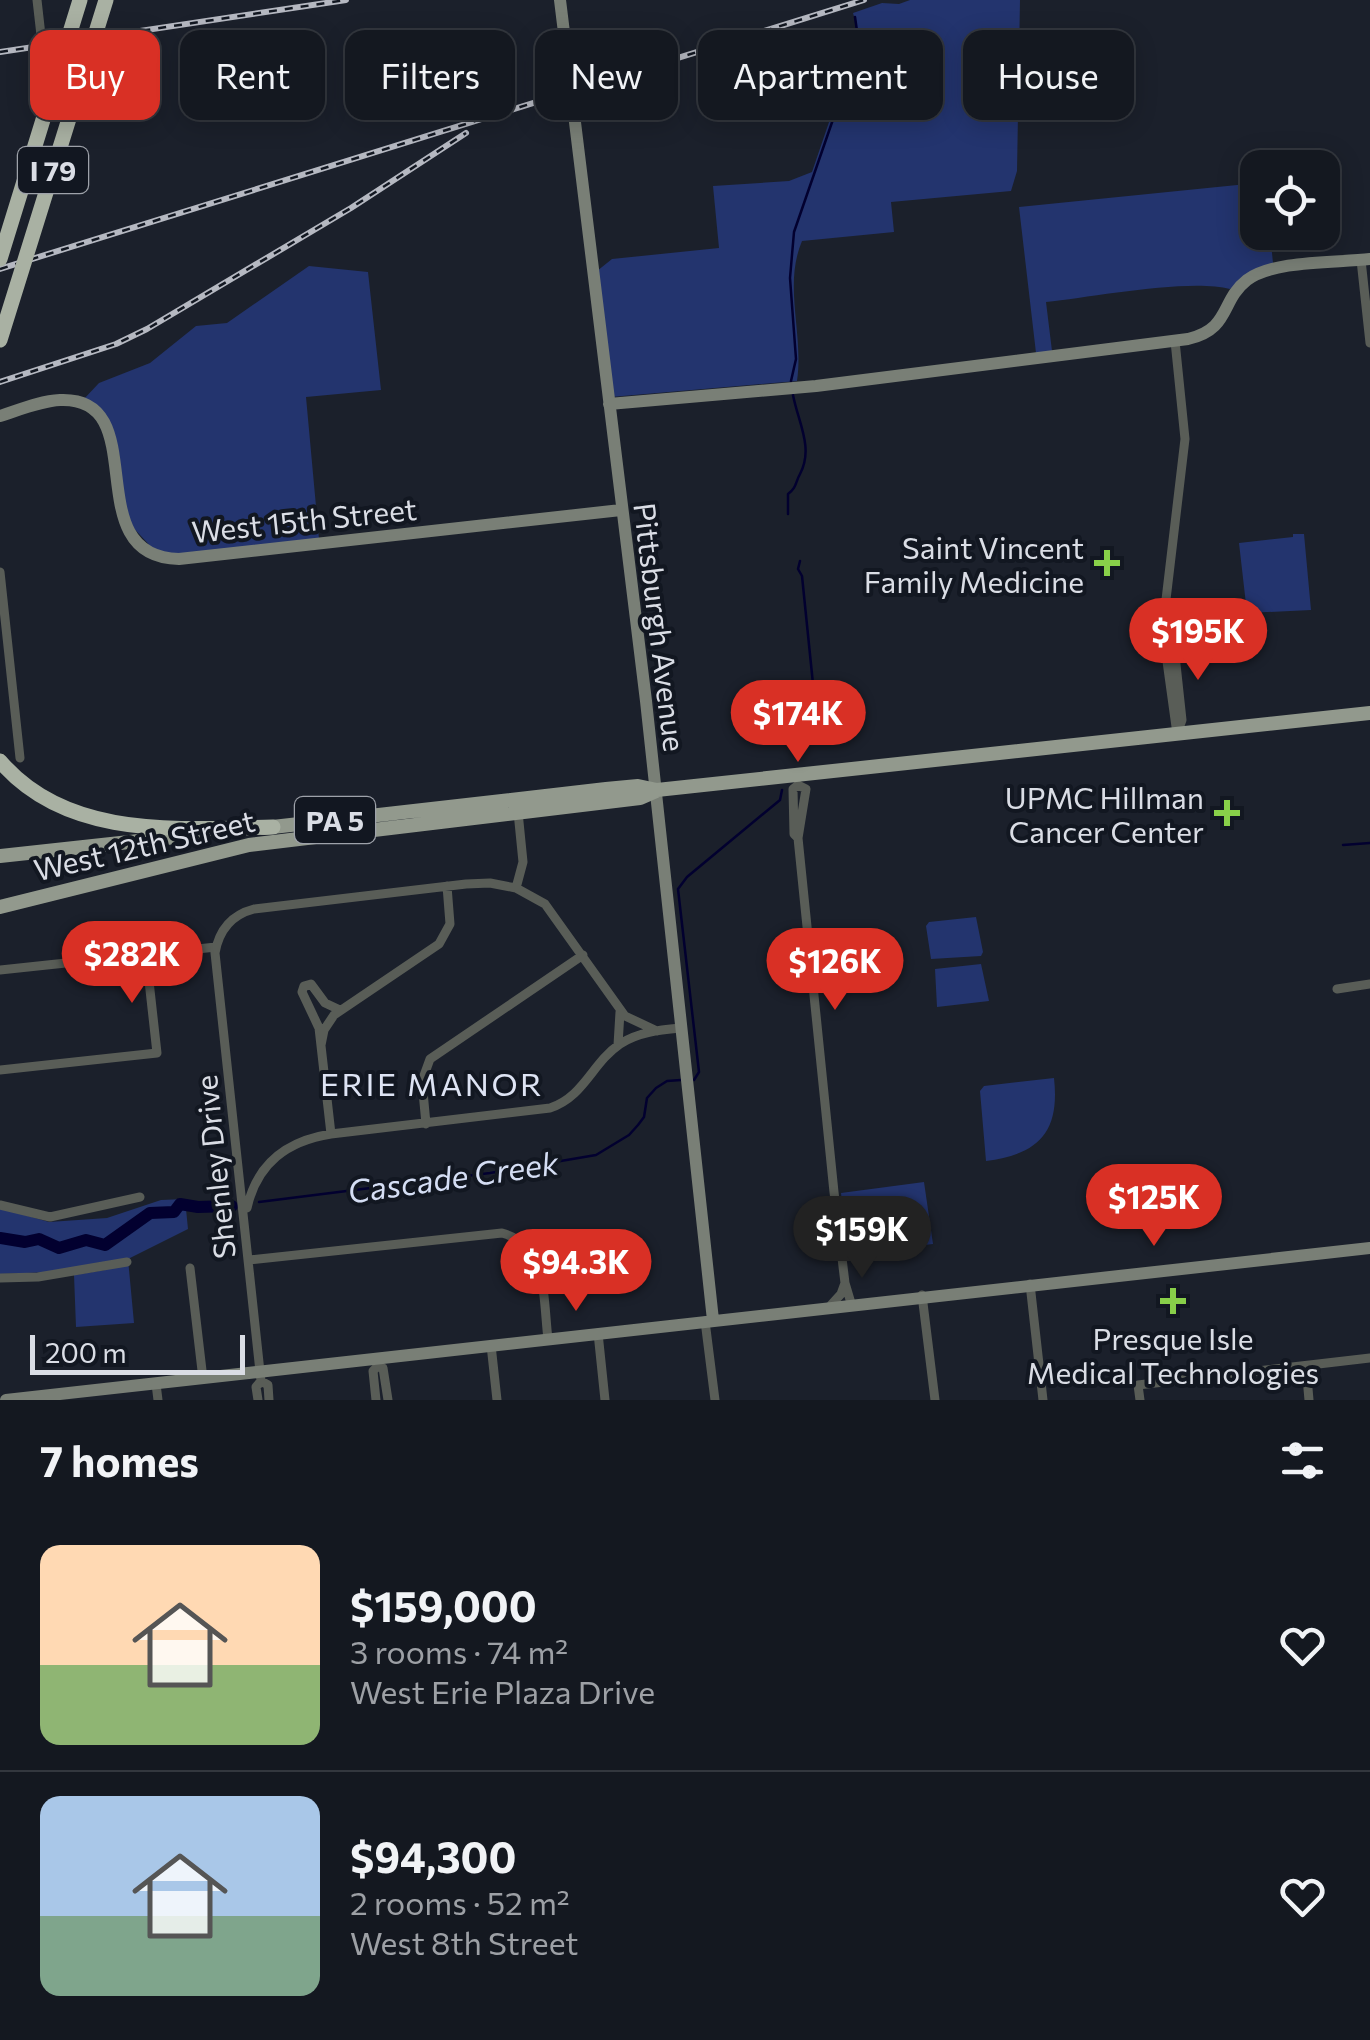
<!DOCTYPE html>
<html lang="en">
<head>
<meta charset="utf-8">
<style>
  :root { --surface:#141820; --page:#21252d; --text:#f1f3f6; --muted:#9da0a5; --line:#33373e; --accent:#d93025 }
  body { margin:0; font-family:Commissioner,sans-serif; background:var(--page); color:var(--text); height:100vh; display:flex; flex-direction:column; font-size:38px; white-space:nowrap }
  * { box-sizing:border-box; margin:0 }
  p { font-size:32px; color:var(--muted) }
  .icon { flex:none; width:55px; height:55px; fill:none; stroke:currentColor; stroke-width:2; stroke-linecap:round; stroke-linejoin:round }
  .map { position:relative; height:1400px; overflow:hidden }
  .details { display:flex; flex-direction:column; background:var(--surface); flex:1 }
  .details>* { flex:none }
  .hud { position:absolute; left:30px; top:30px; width:1310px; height:90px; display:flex; gap:20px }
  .tools { position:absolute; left:1240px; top:150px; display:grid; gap:20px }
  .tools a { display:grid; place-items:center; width:100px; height:100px; border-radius:20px; background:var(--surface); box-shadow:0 5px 25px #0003,0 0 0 2px var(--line); font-size:50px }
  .scale { position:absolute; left:30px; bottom:25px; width:215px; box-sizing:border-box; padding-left:10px; border:5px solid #dadde5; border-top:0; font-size:28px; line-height:35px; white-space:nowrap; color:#dadde5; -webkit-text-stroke:8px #121721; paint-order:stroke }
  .price { position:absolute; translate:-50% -85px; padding:0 22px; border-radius:35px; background:var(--accent); color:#fff; font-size:32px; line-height:65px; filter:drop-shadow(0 2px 5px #0008) }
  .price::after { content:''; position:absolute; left:50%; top:60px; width:30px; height:22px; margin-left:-15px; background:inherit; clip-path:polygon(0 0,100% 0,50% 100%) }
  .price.current { background:#222; color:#fff }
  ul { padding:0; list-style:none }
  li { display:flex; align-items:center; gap:30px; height:250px; padding:0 40px }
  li+li { border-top:2px solid var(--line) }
  li span { display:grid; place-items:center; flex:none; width:280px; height:200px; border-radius:20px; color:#555 }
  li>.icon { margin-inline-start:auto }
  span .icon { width:120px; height:120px; fill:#fffc; stroke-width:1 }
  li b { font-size:42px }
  h2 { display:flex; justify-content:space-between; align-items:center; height:120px; padding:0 40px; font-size:42px }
  .chip { padding:0 35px; border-radius:20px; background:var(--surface); box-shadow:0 5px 25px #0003,0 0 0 2px var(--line); font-size:35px; line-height:90px }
  .chip.current { background:var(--accent); color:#fff }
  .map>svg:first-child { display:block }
</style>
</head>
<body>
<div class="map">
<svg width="1370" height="1400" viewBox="0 0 1370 1400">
  <rect width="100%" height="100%" fill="#1b202b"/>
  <path fill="#23346e" d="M910,0H1020L1017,171L1011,191L891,202L894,232L802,241C783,286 804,333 797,381L611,397L597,271L612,259L719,248L713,186L789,181L812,172L859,34L853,13L882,3L899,4Z
    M1257,183L1258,232L1270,233L1273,263L1230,289C1190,278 1092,297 1046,302L1052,351L1036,353L1019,207Z
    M309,266L368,272L381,390L306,397L319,539L182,555L155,551L127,521L119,453L83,400L99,383L150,363L196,326L227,323Z
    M1293,534H1304L1311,610L1247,613L1239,543L1293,537Z
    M976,917L983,952L981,956L931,959L926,926L929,922Z
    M981,964L989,1001L937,1007L935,969Z
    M1054,1078C1060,1132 1039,1154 986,1161L980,1091L984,1086Z
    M924,1182L933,1244L848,1254L841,1193Z
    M185,1199L188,1229L128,1259L134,1323L76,1327L74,1275L105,1270L0,1274V1208L49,1222L107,1218L161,1200Z"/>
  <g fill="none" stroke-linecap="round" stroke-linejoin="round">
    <path stroke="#02002f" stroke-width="2.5" d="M791,381L796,359L790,278L794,232L838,105L847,59L858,38L855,17
      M788,514V494C797,487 795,483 800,474C814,448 798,422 793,395
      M796,749L810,737L817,739L818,733L802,576L798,569L800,561
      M1343,845L1370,843
      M694,1080L699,1072L678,889L687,877L780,800L782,790
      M259,1202L490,1173L596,1155L629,1135L638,1125L644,1117L647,1098L656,1088L667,1081L681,1080"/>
    <path stroke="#02002f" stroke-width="12" d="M0,1238L25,1242L39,1239L59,1248L86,1240L105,1245L150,1213L174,1212L180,1204L198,1207L232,1206"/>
    <path stroke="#595d57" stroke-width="9" d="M37,0L43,53
      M1361,260L1370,343
      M1175,341L1185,439L1165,608L1169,640L1174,646L1182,720L1177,734
      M0,572L20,758
      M1169,640L1165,647L1177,734
      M798,838L806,789L798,785L793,789L794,834L798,838L834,1192L845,1283L851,1303
      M516,888L523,862L518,812
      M0,970L216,947
      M1337,989L1370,984
      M321,1045L324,1030L334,1015L439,944L450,924L447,886
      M618,1045L620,1012
      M0,1070L157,1053L146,954
      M426,1124L422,1081L430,1059L583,955
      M331,1134L319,1028L302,992L304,986L311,984L325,1003L340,1010
      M0,1205L50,1217L140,1197
      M247,1208C257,1163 287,1141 331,1134L550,1108C584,1097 592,1063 620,1044C638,1032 660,1030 681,1028
      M249,1260L502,1233C548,1246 543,1299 548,1339
      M190,1268L203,1379
      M0,1278L38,1277L127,1262
      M1030,1284L1043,1400
      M922,1295L935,1400
      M831,1305L841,1294L845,1283
      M705,1321L715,1400
      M598,1333L605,1400
      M491,1345L497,1400
      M1306,1366L1309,1400
      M261,1381L215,953C219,930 231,915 254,909L466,884L490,883L516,888L545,904L625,1016L657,1031
      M156,1384L158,1400
      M258,1400L256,1387L261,1381L268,1385L269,1400
      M376,1400L373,1371L378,1366L383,1368L388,1400
      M1140,1400L1138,1385L1370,1358"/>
    <path stroke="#797f76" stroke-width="12" d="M560,0L646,701L713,1320
      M609,404L816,386L1188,339C1231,329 1220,301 1247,280C1273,260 1337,263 1370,259
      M0,416C19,410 40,401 60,400C156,396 75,557 179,559L621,510
      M6,1400L1370,1248"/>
    <path stroke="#92998d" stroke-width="14" d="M264,828L606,789L638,786L657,790L1370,713
      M0,856L203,834
      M0,907L249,845L640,798L656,791"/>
    <path stroke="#a9b1a3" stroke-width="15" d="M0,761C67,840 180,829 273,827"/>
    <g stroke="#b5b8c1" stroke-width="6">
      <path id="rail" d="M0,52L346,0
        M0,269L864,0
        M0,382L116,344L147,329L351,208L466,133"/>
    </g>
    <use href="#rail" stroke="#121721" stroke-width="2.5" stroke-dasharray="8" stroke-linecap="butt"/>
    <path stroke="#a9b1a3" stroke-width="15" d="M0,259L80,0
      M0,340L106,0"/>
  </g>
  <g fill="#88cf49" stroke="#121721" stroke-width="4">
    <path d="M1102 548h10v10h10v10h-10v10h-10v-10h-10v-10h10z"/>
    <path d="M1222 798h10v10h10v10h-10v10h-10v-10h-10v-10h10z"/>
    <path d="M1168 1286h10v10h10v10h-10v10h-10v-10h-10v-10h10z"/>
  </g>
  <g text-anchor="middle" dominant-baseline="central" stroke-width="8" stroke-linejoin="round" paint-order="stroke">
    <g fill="#121721" stroke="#9ea2aa" stroke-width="2.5">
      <rect x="18" y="147" width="70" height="46" rx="8"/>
      <rect x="295" y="797" width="80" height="46" rx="8"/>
    </g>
    <g font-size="28" font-weight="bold" fill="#dadde5">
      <text x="53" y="170">I 79</text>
      <text x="335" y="820">PA 5</text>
    </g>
    <g font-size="30" fill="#dadde5" stroke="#121721">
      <text transform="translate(304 519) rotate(-6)">West 15th Street</text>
      <text transform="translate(661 627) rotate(83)">Pittsburgh Avenue</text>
      <text transform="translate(144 844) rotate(-13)">West 12th Street</text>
      <text transform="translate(214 1167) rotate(-96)">Shenley Drive</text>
    </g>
    <g font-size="30" fill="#dadde5" stroke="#121721" text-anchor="end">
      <text x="1084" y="546">Saint Vincent<tspan x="1084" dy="34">Family Medicine</tspan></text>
      <text x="1204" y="796">UPMC Hillman<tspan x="1204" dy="34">Cancer Center</tspan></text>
      <text x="1173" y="1337" text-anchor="middle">Presque Isle<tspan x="1173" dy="34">Medical Technologies</tspan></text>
    </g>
    <g font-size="32" letter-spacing="2.5" fill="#dde3f3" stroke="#121721">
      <text x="432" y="1083">ERIE MANOR</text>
    </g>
    <g font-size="32" font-style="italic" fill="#d5def4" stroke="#121721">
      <text transform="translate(453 1176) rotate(-8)">Cascade Creek</text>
    </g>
  </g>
</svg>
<div class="tools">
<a><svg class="icon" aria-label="locate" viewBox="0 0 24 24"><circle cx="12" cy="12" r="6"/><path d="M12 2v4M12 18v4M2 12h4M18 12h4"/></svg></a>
</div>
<div class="scale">200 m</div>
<b class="price" style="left:1198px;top:683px">$195K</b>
<b class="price" style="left:798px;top:765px">$174K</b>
<b class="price" style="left:132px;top:1006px">$282K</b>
<b class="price" style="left:835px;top:1013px">$126K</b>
<b class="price" style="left:1154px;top:1249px">$125K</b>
<b class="price current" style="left:862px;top:1281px">$159K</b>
<b class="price" style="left:576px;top:1314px">$94.3K</b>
<div class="hud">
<a class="chip current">Buy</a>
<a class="chip">Rent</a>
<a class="chip">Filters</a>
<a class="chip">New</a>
<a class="chip">Apartment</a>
<a class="chip">House</a>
</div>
</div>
<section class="details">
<h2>7 homes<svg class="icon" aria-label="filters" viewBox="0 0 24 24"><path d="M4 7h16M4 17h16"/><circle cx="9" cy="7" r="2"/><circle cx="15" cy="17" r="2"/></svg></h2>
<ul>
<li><span style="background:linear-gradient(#ffd9b3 60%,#8fb573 0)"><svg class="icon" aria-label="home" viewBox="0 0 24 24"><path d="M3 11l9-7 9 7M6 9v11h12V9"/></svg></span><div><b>$159,000</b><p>3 rooms · 74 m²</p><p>West Erie Plaza Drive</p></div><svg class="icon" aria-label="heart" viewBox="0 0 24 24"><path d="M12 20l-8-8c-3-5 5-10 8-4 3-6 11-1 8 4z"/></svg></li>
<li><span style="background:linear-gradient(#a9c7e8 60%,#7fa58c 0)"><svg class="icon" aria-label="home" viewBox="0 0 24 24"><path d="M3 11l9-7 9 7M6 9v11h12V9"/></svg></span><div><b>$94,300</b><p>2 rooms · 52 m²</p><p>West 8th Street</p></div><svg class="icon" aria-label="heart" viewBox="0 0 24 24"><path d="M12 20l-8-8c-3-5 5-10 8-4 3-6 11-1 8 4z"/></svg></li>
</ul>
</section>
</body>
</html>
